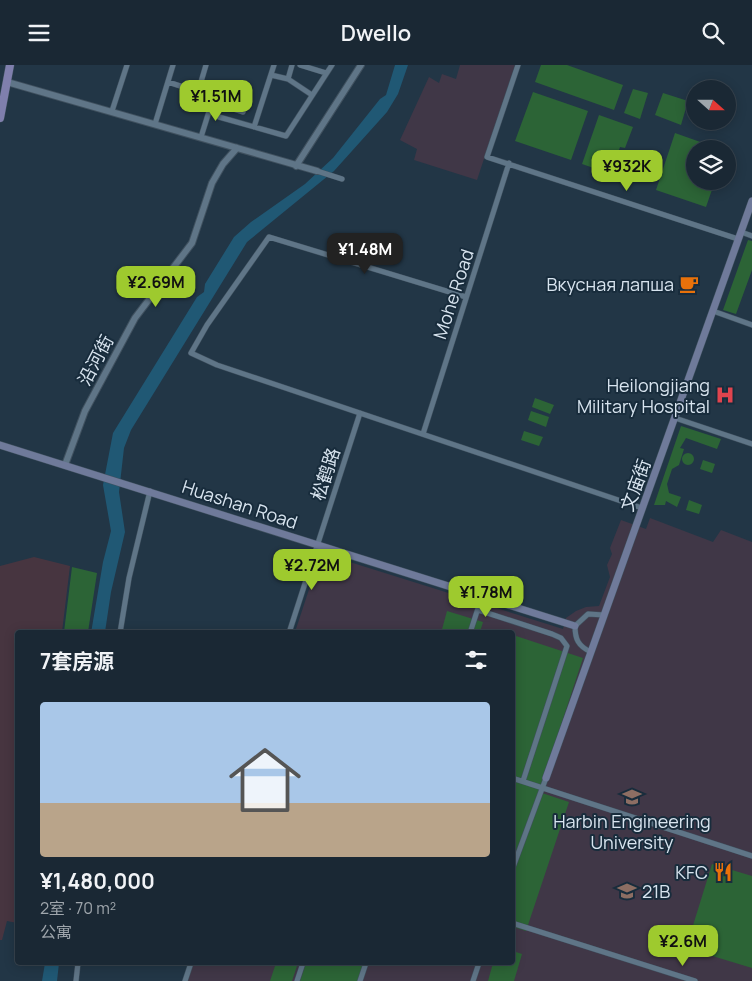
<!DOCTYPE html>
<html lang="zh">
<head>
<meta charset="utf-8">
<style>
  :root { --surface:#1a2834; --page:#273440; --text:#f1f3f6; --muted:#9fa6ac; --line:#38444f; --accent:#9eca2e }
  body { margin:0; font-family:Manrope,"Noto Sans SC",sans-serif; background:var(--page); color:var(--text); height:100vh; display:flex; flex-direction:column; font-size:19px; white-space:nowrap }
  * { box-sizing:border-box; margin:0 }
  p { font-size:16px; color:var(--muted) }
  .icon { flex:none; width:28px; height:28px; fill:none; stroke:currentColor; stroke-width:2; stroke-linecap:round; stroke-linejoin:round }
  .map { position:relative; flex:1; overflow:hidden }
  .drawer { position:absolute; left:15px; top:565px; width:500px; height:335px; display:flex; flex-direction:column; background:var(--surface); border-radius:5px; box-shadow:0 2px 12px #0003,0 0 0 1px var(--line) }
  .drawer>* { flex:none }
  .needle { width:32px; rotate:111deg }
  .controls { position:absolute; left:686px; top:15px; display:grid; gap:10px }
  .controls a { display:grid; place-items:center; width:50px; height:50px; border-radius:50%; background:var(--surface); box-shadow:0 2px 12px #0003,0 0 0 1px var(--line); font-size:25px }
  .price { position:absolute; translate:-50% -42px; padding:0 11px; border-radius:10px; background:var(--accent); color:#111; font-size:16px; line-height:32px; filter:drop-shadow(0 1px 2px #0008) }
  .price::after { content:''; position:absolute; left:50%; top:30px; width:15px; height:11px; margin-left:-8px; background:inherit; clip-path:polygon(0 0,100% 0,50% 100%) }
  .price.current { background:#222; color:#fff }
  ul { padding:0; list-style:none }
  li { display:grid; align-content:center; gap:10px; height:265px; padding:0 25px }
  li span { display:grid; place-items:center; height:155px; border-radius:5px; color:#555 }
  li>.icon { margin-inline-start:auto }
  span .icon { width:90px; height:90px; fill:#fffc; stroke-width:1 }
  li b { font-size:21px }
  h2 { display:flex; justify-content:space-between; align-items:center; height:60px; padding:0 25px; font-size:21px }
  header { display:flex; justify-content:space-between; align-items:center; height:65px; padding:0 25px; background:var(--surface); font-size:22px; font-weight:600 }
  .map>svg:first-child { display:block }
</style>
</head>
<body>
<header><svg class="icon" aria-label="menu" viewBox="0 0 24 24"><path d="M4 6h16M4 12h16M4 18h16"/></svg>Dwello<svg class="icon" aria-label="search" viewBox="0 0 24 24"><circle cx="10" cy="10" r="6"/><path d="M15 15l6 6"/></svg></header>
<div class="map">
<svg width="752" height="916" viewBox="0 0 752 916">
  <rect width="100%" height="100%" fill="#223646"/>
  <path fill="#473540" d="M34,492L70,501L62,567L18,568L17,858L7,856L2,875H0V501Z"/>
  <path fill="#403747" d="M460,0H515L477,115L414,95L417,84L400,75L429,12L439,18L442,9L456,14Z
    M650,453L713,477L721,465L752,477V916H184L190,898H512V568L295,567L321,488L563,564L566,553L576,546L586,542L599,541L610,512L607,500L612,489L610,483L621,455L646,464Z"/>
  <path fill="#2c6436" d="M541,0H567L623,20L614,45L535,17Z
    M633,24L648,28L640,54L624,48Z
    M533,27L588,46L571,95L515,76Z
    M663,28L688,36L681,60L655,50Z
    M599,50L633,62L625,83L620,82L611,109L582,99Z
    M675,68L720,84H695V116H715L706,142L656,125Z
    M748,175L752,176V205L736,249L723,245Z
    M535,333L554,340L550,349L532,342Z
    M531,346L549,352L546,362L528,355Z
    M681,361L721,374L717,384L686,373L680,383L684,384L679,400L672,404L667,419L669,428L681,432L677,442L666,436L665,440H654Z
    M524,366L543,372L539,381L521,375Z
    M682 394a6 6 0 1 1 12 0a6 6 0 1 1-12 0Z
    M703,395L715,399L712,408L700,404Z
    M689,435L702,440L699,449L686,445Z
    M72,502L97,508L88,567H64Z
    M447,546L483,557L480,567L441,568Z
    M513,570L583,593L539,727L569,737L526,866L513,862Z
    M712,799L752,811V903L686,883Z
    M513,886L522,889L514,916H488L493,898H512Z
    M276,898H298L292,916H270Z
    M306,898H361L363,900L358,916H300Z"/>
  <path fill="#205874" d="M395,0H408L398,29L387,47L334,106L247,177L131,365L124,383L119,427L125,467L111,527L105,567L91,568L103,497L111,466L103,420L113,368L197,232L204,227L205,219L234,172L251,157L305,119L333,93L380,34L386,30Z
    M45,898H59L57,916H42Z"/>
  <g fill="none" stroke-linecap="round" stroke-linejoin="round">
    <g stroke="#40515f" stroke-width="6">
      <path id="minor" d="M300,0L326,8
        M518,0L487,92L738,174
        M271,10L288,14L312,30
        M288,14L292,0
        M168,17L214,32L212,37L243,47
        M198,27L206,0
        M112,46L127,0
        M219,52L286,71L332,0
        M155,59L173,0
        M254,62L274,0
        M201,72L212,37
        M317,106L342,114
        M741,167L752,171
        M466,232L269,172L207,260L191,288L217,300L642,443
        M713,246L752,260
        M675,353L752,379
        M423,369L509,98
        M478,545L552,569L561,573L567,581L523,716
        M120,568L129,513L150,426
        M289,568L360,348
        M470,568L482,531
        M591,587C578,581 575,574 575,561L588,549L604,550
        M512,713L752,791
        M512,805L546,713
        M512,858L695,916
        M76,916L78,898
        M185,916L191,898
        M297,916L303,898
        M360,916L366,898
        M473,916L479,898"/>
    </g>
    <g stroke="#40515f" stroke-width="8">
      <path id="tertiary" d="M7,17L317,106
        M296,101L361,0
        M65,400L85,346L135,253L192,178L212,118L223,99L237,83"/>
    </g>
    <g stroke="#40515f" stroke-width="8">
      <path id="secondary" d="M0,380L575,561
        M546,713L752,136"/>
    </g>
    <g stroke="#40515f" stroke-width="9">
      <path id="primary" d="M0,53L10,0"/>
    </g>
    <use href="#minor" stroke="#5f7587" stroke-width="5"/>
    <use href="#tertiary" stroke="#5f7587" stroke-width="6"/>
    <use href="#secondary" stroke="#6f7a9a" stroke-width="7"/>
    <use href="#primary" stroke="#7f7fad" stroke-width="8"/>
  </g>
  <defs>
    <g id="cafe-bare" transform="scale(1.5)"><path d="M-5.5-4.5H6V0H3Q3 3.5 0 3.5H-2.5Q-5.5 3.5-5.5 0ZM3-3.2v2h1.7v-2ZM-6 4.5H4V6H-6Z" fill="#e8710a" stroke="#182c3c" stroke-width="2.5" paint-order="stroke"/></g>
    <g id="hospital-bare" transform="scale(1.5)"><path d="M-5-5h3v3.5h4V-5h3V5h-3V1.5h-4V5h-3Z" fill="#e0444e" stroke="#182c3c" stroke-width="2.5" paint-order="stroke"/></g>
    <g id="university-bare" transform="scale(1.5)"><path d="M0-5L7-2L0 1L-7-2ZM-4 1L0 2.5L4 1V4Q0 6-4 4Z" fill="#8d6e63" stroke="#182c3c" stroke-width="2.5" paint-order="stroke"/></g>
    <g id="restaurant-bare" transform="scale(1.5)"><path d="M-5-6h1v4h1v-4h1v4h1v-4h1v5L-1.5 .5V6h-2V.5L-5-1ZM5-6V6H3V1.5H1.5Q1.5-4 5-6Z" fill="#e8710a" stroke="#182c3c" stroke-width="2.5" paint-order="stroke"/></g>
  </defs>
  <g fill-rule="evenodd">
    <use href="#cafe-bare" x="689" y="219"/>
    <use href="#hospital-bare" x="725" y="330"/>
    <use href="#university-bare" x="632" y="732"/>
    <use href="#restaurant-bare" x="723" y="807"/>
    <use href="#university-bare" x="627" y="826"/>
  </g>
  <g text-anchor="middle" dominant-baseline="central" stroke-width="4" stroke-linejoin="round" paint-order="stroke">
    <g font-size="18" fill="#d8e4ef" stroke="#182c3c" text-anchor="end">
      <text x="674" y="219">Вкусная лапша</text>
      <text x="710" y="320">Heilongjiang<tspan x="710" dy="21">Military Hospital</tspan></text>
      <text x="632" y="756" text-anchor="middle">Harbin Engineering<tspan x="632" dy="21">University</tspan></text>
      <text x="708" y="807">KFC</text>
      <text x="642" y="826" text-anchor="start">21B</text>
    </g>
    <g font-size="18" fill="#d8e4ef" stroke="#182c3c">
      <text transform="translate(453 229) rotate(-72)">Mohe Road</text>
      <text transform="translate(95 295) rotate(-62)">沿河街</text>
      <text transform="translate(325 409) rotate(-72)">松鹤路</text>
      <text transform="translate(635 420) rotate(-70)">文庙街</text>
      <text transform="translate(240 439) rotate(18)">Huashan Road</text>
    </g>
  </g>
</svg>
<div class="controls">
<a><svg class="needle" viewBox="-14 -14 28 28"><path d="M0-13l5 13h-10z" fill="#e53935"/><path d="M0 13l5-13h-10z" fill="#9fa6ac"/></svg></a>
<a><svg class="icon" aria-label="layers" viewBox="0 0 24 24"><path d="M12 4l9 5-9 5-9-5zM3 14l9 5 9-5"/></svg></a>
</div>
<b class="price" style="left:216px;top:57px">¥1.51M</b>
<b class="price" style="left:627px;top:127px">¥932K</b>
<b class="price current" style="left:365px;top:210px">¥1.48M</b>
<b class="price" style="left:156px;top:243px">¥2.69M</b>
<b class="price" style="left:312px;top:526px">¥2.72M</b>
<b class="price" style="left:486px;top:553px">¥1.78M</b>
<b class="price" style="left:683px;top:902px">¥2.6M</b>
<section class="drawer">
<h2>7套房源<svg class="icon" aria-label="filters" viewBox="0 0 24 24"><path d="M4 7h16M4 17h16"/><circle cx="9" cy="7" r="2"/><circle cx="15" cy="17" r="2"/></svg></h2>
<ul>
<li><span style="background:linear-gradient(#a9c7e8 65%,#b9a48a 0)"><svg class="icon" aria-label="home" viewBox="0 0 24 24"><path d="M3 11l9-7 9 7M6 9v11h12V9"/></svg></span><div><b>¥1,480,000</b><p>2室 · 70 m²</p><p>公寓</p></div></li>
</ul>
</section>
</div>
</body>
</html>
